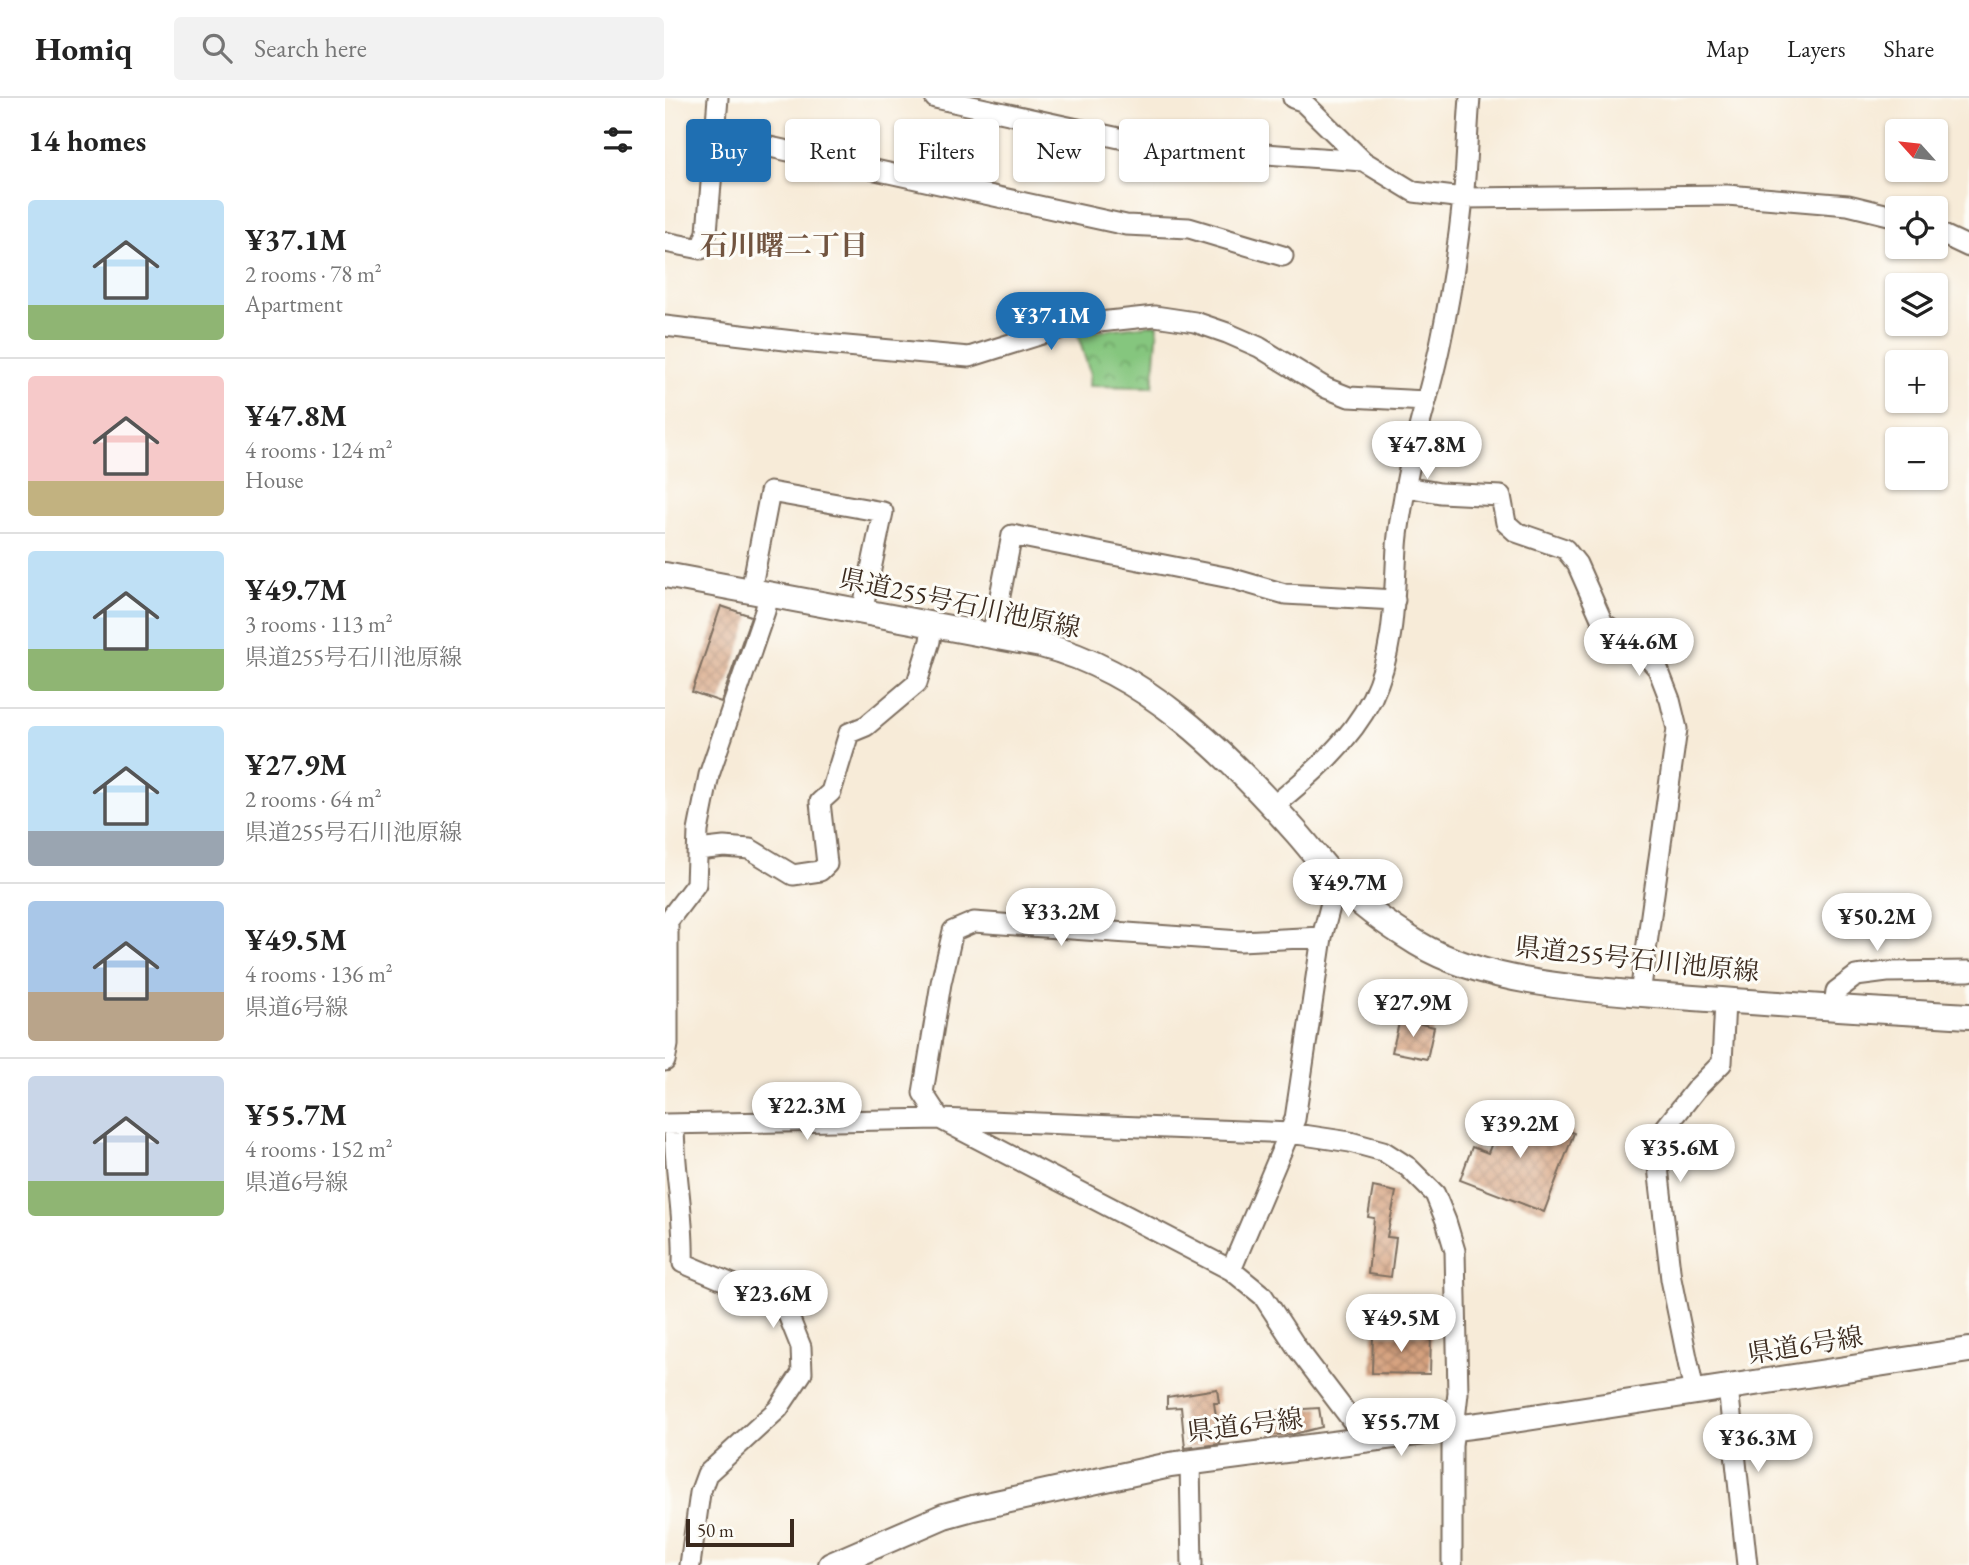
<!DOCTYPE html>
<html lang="en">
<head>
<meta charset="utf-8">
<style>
  :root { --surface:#fff; --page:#f2f2f2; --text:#222; --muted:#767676; --line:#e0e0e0; --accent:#1f6fb2 }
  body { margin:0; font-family:"EB Garamond","Noto Serif JP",serif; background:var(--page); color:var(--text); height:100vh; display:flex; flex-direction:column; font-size:26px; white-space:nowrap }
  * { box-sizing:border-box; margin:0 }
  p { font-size:23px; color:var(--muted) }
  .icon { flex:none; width:38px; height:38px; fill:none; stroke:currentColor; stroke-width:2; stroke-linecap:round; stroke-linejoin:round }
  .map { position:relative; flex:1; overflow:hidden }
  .side { display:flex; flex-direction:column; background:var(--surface); width:665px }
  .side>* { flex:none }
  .hud { position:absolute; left:21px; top:21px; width:665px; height:63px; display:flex; gap:14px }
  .needle { width:46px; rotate:297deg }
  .tools { position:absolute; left:1220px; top:21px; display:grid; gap:14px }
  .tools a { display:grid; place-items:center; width:63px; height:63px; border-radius:7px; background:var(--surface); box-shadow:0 2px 5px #0004; font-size:35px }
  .scale { position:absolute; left:21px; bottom:18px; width:108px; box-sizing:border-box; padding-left:7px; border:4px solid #3b2a1e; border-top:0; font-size:19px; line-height:24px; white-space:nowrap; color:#3b2a1e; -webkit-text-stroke:5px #fdfcf7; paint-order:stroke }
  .price { position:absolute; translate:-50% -60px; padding:0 16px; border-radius:24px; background:#fff; color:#222; font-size:23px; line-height:46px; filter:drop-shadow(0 2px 4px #0008) }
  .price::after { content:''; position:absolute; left:50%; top:42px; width:21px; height:16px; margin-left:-10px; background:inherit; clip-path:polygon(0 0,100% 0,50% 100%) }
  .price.current { background:var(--accent); color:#fff }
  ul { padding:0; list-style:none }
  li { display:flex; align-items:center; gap:21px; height:175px; padding:0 28px }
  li+li { border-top:2px solid var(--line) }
  li span { display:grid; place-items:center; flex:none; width:196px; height:140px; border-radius:7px; color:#555 }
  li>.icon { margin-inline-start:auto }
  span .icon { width:84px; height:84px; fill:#fffc; stroke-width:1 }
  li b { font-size:30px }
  h2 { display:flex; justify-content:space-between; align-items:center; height:84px; padding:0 28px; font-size:30px }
  .tag { padding:0 24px; border-radius:7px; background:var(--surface); box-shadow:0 2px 5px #0004; font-size:24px; line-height:63px }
  .tag.current { background:var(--accent); color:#fff }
  header { display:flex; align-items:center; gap:42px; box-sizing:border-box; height:98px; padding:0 35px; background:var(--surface); border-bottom:2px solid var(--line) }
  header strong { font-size:33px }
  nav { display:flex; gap:38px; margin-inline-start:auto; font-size:24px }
  .search { width:490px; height:63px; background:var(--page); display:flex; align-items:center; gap:18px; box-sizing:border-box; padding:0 24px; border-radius:7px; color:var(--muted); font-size:26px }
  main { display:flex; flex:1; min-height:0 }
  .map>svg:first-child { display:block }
</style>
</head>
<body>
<header>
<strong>Homiq</strong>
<div class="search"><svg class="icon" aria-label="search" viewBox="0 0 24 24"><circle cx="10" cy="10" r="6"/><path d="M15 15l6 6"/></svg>Search here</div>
<nav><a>Map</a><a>Layers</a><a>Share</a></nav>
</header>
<main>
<section class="side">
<h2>14 homes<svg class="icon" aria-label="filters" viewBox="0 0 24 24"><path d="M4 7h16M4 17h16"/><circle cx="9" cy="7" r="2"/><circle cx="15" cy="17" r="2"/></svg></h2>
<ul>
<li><span style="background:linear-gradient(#bfe0f5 75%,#8fb573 0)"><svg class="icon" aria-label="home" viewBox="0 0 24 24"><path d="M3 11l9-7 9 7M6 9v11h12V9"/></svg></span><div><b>¥37.1M</b><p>2 rooms · 78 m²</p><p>Apartment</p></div></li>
<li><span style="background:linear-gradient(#f6c9c9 75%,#c2b280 0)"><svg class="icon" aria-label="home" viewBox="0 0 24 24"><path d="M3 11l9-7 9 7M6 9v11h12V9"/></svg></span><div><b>¥47.8M</b><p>4 rooms · 124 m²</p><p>House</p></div></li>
<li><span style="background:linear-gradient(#bfe0f5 70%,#8fb573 0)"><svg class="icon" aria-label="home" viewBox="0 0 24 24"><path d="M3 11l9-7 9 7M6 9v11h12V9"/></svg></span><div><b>¥49.7M</b><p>3 rooms · 113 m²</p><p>県道255号石川池原線</p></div></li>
<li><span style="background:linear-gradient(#bfe0f5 75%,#9aa5b1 0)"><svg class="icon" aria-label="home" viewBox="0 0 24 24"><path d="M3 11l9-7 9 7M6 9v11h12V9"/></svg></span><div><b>¥27.9M</b><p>2 rooms · 64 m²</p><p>県道255号石川池原線</p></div></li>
<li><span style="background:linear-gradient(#a9c7e8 65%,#b9a48a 0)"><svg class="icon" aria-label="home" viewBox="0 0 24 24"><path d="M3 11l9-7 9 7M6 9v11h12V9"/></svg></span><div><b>¥49.5M</b><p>4 rooms · 136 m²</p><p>県道6号線</p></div></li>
<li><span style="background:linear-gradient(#c9d6e8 75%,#8fb573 0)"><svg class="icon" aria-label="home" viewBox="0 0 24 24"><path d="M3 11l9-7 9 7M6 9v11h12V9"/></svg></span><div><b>¥55.7M</b><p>4 rooms · 152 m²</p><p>県道6号線</p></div></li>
</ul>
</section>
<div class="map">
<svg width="1304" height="1467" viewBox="0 0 1304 1467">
  <defs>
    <pattern id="park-crowns" width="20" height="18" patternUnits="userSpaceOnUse" patternTransform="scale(1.75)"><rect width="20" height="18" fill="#85c67e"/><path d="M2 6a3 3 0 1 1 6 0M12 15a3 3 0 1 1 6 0" fill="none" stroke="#6ea167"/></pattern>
    <pattern id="building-cross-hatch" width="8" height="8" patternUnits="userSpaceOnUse" patternTransform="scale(1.75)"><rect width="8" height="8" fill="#d5a17e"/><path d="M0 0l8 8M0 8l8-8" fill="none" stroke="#ae8367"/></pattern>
  </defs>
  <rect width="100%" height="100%" fill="#fdfcf7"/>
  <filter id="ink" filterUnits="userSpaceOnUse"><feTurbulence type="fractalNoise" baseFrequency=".0143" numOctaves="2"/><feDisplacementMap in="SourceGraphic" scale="14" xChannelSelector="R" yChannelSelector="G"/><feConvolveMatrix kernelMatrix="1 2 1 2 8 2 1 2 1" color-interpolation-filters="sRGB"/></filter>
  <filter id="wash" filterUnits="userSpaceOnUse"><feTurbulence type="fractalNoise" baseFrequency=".00686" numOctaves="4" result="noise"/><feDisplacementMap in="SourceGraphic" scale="28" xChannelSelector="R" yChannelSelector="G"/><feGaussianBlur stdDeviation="1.57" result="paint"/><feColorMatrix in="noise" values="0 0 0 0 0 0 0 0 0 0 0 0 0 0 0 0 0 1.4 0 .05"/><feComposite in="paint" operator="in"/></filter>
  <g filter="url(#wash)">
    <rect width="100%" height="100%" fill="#f7ebd8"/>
    <path fill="url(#park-crowns)" stroke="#60784e" stroke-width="2" d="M493,226L488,289L424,288L425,275L412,235Z"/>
    <g id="blocks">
      <path fill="url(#building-cross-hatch)" d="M56,508L86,518L56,604L27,594Z
        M735,921L769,929L762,961L727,954Z
        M841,1009L909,1035L879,1114L795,1082L807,1049L823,1055Z
        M708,1089L731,1094L722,1139L731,1140L726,1179L703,1176L709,1120L703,1119Z
        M708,1236L766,1237L765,1276L707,1275Z
        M552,1291L554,1305H549L555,1346L520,1350L516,1309L502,1310V1299Z
        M654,1310L657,1329L629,1336L608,1337V1313Z"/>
    </g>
  </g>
  <g filter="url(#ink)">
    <use href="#blocks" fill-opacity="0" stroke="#7d6e5f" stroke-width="2"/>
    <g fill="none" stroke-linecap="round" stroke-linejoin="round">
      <g stroke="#7d6e5f" stroke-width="23">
        <path id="minor" d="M270,0L491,48L698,63
          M628,0L637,3L698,63L749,94L798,100L1062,97L1183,107L1232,119
          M50,37L461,127L524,130L618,158
          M1270,133L1304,149
          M0,144L36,151L42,134L53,0
          M0,228L137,244L304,259L390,232L425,225L490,218L530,224L562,235L594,249L661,290L684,299L761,303
          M741,389L775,395L836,398L841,425L851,434L900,451L912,466L938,525L973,548L993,571L1005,602L1012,631L975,896
          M86,493L105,394L218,414L197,514
          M327,538L347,437L565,480L620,496L730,502
          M607,709C645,678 685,644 707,600C730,552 729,501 732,449C733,430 737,411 740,392C748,342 765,296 775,247C785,200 793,149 798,101C802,67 802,33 805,0
          M33,752L59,749L85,751L128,777L155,773L162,766L155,704L166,694L184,635L201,628L252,585L265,543L267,526
          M657,839L575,843L309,824L288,833L276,885L258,995L275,1021L566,1172L598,1198L632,1250L692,1329V1343
          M1169,909L1171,893L1191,878L1222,874L1304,873
          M0,963L3,947V823L31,786L33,733L44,677L100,513L104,497
          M0,1026L275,1021L625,1035L685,1044L718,1053L743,1069L770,1096L781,1123L790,1153L793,1295L787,1348V1467
          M9,1026C9,1073 20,1119 18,1165L98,1199L122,1214L136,1249L137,1275L113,1311L42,1376L35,1395L25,1467
          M566,1172L630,1021L657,839L666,805L678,789
          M1063,1289L1082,1467
          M1029,1294L1006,1181L990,1043L1032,990L1057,965L1060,903
          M525,1365L527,1467"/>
      </g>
      <g stroke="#7d6e5f" stroke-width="28">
        <path id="major" d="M0,477L376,547C482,574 562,656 632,735C647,752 661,771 676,787C697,809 726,829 752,845C819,886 926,892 1003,898C1103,906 1204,912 1304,918
          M166,1467L279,1418L308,1410L505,1367L829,1325L1304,1252"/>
      </g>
      <use href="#minor" stroke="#fff" stroke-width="19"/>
      <use href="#major" stroke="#fff" stroke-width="24"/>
    </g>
  </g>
  <g text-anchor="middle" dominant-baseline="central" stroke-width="6" stroke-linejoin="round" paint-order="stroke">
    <g font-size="26" fill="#3b2a1e" stroke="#fdfcf7">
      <text transform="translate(295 505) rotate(12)">県道255号石川池原線</text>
      <text transform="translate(972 861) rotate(6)">県道255号石川池原線</text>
      <text transform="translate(1140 1247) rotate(-9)">県道6号線</text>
      <text transform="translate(580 1327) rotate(-7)">県道6号線</text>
    </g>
    <g font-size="28" font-weight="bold" fill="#715440" stroke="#fdfcf7">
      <text x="119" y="147">石川曙二丁目</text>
    </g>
  </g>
</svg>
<div class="tools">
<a><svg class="needle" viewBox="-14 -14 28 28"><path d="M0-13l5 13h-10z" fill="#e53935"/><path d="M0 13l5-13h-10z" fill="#767676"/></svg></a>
<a><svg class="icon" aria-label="locate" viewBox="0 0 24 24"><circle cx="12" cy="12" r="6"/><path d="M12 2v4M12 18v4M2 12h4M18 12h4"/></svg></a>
<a><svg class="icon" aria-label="layers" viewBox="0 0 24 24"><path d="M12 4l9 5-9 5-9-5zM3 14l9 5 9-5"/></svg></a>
<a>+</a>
<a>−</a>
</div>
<div class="scale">50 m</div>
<b class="price current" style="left:386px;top:254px">¥37.1M</b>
<b class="price" style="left:762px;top:383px">¥47.8M</b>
<b class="price" style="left:974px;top:580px">¥44.6M</b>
<b class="price" style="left:683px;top:821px">¥49.7M</b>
<b class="price" style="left:396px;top:850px">¥33.2M</b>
<b class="price" style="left:1212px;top:855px">¥50.2M</b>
<b class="price" style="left:748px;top:941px">¥27.9M</b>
<b class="price" style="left:142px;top:1044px">¥22.3M</b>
<b class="price" style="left:855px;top:1062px">¥39.2M</b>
<b class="price" style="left:1015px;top:1086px">¥35.6M</b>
<b class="price" style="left:108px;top:1232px">¥23.6M</b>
<b class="price" style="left:736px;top:1256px">¥49.5M</b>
<b class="price" style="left:736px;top:1360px">¥55.7M</b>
<b class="price" style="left:1093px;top:1376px">¥36.3M</b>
<div class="hud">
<a class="tag current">Buy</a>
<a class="tag">Rent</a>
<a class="tag">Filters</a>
<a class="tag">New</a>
<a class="tag">Apartment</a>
</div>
</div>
</main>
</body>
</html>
